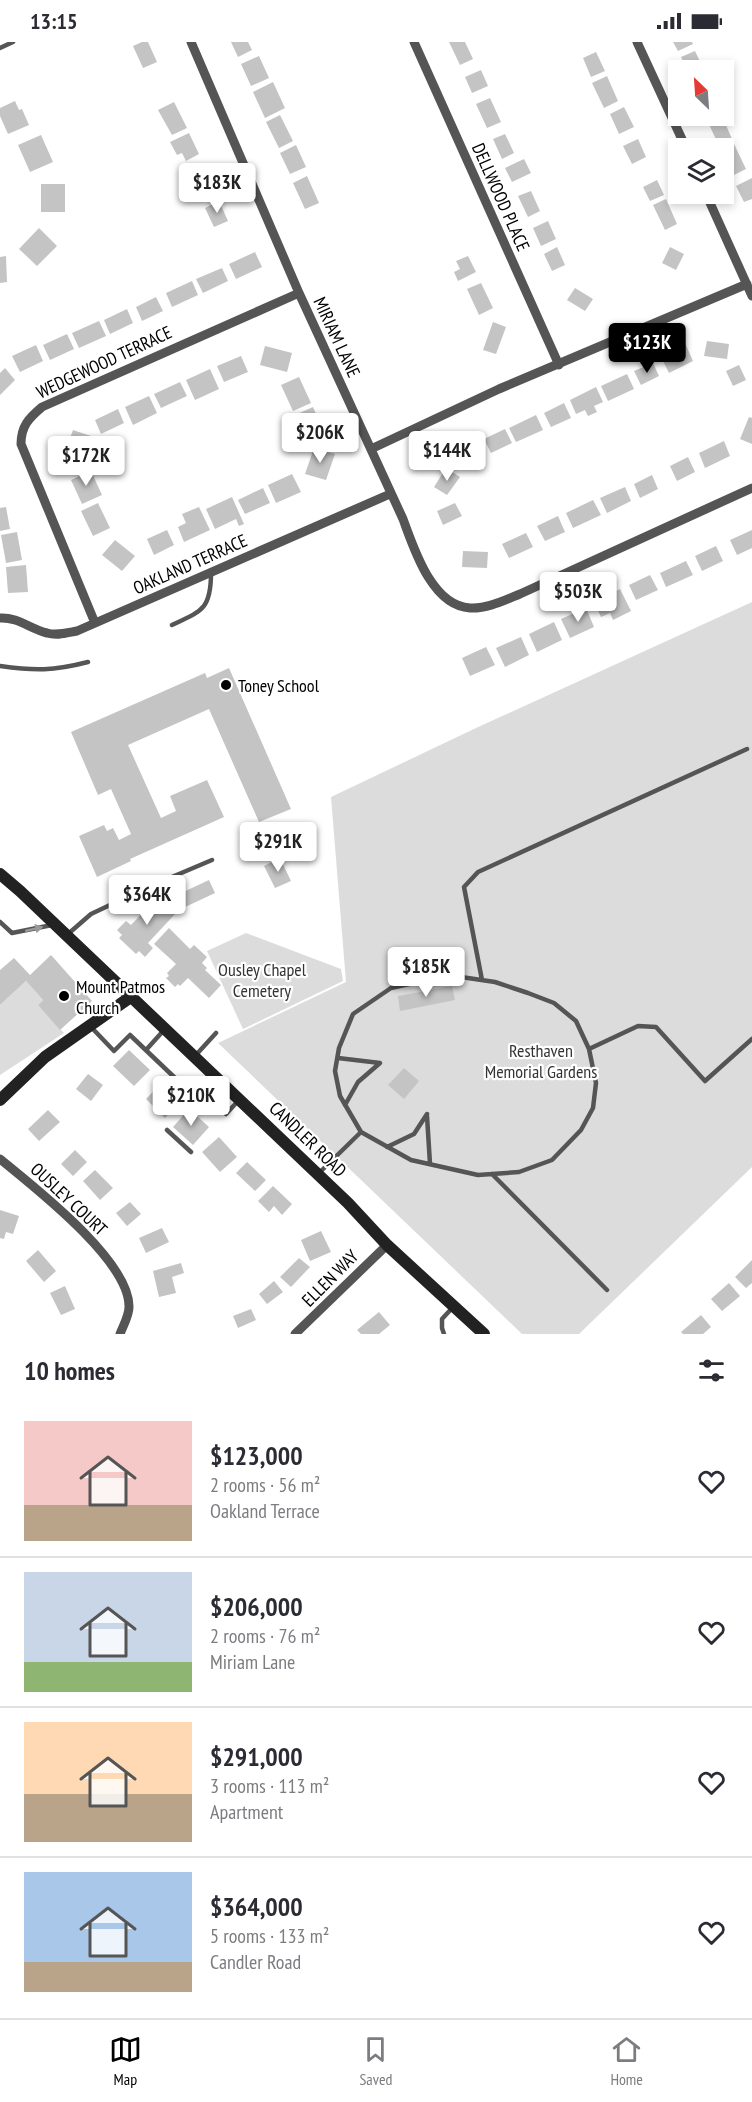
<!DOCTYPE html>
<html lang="en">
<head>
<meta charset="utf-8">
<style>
  :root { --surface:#fff; --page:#f2f2f3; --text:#2b2b33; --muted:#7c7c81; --line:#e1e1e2; --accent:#000 }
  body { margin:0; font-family:"PT Sans Narrow",sans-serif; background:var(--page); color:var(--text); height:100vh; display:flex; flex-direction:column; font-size:22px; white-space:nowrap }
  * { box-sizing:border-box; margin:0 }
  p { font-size:20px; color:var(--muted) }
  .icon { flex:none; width:33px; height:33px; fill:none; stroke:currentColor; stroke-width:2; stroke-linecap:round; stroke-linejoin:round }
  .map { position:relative; height:1292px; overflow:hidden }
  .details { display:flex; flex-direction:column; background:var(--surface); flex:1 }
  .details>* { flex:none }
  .needle { width:39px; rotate:335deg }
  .controls { position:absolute; left:668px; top:18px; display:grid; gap:12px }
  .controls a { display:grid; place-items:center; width:66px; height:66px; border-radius:0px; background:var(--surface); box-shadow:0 3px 9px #0003; font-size:30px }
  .price { position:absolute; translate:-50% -51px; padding:0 14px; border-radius:6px; background:#fff; color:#222; font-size:20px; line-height:39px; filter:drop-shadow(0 2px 3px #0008) }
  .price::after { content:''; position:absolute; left:50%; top:36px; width:18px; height:14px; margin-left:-9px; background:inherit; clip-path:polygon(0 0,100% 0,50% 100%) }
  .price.current { background:var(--accent); color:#fff }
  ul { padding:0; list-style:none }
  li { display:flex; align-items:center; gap:18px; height:150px; padding:0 24px }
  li+li { border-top:2px solid var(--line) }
  li span { display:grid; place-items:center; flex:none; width:168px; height:120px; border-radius:0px; color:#555 }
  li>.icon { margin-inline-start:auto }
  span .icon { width:72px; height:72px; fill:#fffc; stroke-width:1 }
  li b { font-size:26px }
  h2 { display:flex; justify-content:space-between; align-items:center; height:72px; padding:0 24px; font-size:26px }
  .status { display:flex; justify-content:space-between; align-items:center; height:42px; padding:0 30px; background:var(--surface); direction:ltr }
  .status svg { height:16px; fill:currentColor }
  .menu { display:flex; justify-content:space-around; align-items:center; height:84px; border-top:2px solid var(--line); background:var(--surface); font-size:16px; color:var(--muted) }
  .menu a { display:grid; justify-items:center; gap:3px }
  .menu .current { color:var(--accent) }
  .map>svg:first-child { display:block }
</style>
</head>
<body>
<div class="status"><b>13:15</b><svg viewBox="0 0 49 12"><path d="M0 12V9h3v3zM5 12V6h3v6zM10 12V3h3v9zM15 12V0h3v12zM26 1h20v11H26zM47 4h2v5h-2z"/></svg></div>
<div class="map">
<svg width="752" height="1292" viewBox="0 0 752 1292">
  <rect width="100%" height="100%" fill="#fff"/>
  <path fill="#dcdcdc" d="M752,560V1125L579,1292H522L218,1001L346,940L331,755L476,686Z
    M246,891L341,927L343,939L243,987L207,909Z
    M26,939L43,958L38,963L64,991L0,1033V963Z"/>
  <path fill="#c4c4c4" d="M142,0H148L157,20L143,26L133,4Z
    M231,0H248L252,8L238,15Z
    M449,0H465L473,17L460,23Z
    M673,0H692L693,2L678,9Z
    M695,9L704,28H687L681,15Z
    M596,10L605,29L591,35L583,16Z
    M259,14L269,36L251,44L241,22Z
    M481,28L488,44L472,51L465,35Z
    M607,34L618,59L604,66L592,41Z
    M273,40L285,66L265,76L253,50Z
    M490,56L501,80L487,86L476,62Z
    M15,59L19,68L22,67L29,83L8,92L0,74V66Z
    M174,60L187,86L172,93L158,68Z
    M624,65L634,85L619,92L610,72Z
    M280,73L293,99L279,106L266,80Z
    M722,74L732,97L719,104L707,78Z
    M189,91L199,112L186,119L182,111L177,113L170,100Z
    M505,92L514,111L502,117L493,97Z
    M41,93L53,120L30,130L18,103Z
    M638,97L646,115L632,122L623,104Z
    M734,102L746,127L732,134L723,114V108Z
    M296,103L306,125L290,132L280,111Z
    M524,117L531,131L512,140L505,126Z
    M203,123L213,142L198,149L189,129Z
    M307,134L319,161L305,167L293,141Z
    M752,136V157L744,160L736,144Z
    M657,138L664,153L650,159L643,145Z
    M41,142H65V170H41Z
    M531,149L540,169L528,175L518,154Z
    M666,157L677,182L665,188L653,163Z
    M219,159L228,179L214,185L205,166Z
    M548,179L556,197L541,204L533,186Z
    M39,186L57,204L37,224L19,207Z
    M557,205L565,223L552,229L544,212Z
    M670,205L684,212L676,228L662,221Z
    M255,210L262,225L236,237L229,222Z
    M6,214L7,240L0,241V215Z
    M468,214L476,230L458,239L454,230L460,227L456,219Z
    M222,226L228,239L203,251L196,237Z
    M192,239L198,253L172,265L166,251Z
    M481,241L493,266L479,273L467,247Z
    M575,246L593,257L585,269L567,258Z
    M156,255L163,269L142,279L136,265Z
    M127,267L133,281L110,292L104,278Z
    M99,279L106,294L79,306L72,291Z
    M493,280L506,285L496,312L483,308Z
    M67,292L74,307L50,318L43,303Z
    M707,299L729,302L727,317L704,314Z
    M685,301L693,319L669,331L660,313Z
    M36,303L43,319L20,330L12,314Z
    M265,304L292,311L287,330L260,323Z
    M241,314L248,330L224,340L217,324Z
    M653,321L659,334L641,343L634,329Z
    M739,323L746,338L733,344L726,329Z
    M5,326L15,338L0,353V331Z
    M210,327L219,347L195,358L186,338Z
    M627,332L634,347L608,359L601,344Z
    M299,335L311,361L293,369L281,343Z
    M180,340L187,354L161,366L154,352Z
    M596,345L603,360L594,364L597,370L588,374L585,368L576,372L570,358Z
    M149,354L157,371L133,383L125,365Z
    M564,361L571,376L551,385L544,371Z
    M313,365L324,390L307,398L295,373Z
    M118,367L124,381L101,392L95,378Z
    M536,373L543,388L516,400L509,386Z
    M749,375L752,376V402L740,397Z
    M505,387L512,401L491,411L484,397Z
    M73,388L91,394L81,422L63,415Z
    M724,399L730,414L705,426L699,411Z
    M475,401L484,419L466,427L458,409Z
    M314,406L335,412L326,438L305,432Z
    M688,415L695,430L677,439L670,424Z
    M446,426L460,435L447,453L434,445Z
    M91,429L102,453L82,462L71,438Z
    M292,432L301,450L276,461L268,443Z
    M652,433L658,447L640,456L634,442Z
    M625,445L631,459L607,471L600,456Z
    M263,446L270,461L245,472L238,458Z
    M232,455L244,482L239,484L236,477L215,487L206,467Z
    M593,458L601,473L573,486L566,471Z
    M98,461L110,486L93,494L81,469Z
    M455,461L462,474L443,483L437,469Z
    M6,465L10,487L0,489V466Z
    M199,465L210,488L184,500L178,485L186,481L182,472Z
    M558,474L565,490L545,499L537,484Z
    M167,488L174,503L154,513L147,497Z
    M752,488V506L737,513L730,498Z
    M17,490L22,518L6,521L1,493Z
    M526,491L533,505L509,516L502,502Z
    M115,498L135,514L122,529L102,513Z
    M716,504L723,519L702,529L695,514Z
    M463,509L488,510L487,526L462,525Z
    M686,519L693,533L666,545L660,531Z
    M26,523L28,550L8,551L6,525Z
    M650,533L658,548L636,558L629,543Z
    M620,547L631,569L613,578L610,571L601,575L594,560Z
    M586,566L594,585L570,596L561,577Z
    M554,580L562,598L537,610L529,592Z
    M521,595L529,613L505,625L496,606Z
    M486,605L495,623L470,634L462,616Z
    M229,626L291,767L259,780L209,667L128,703L161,776L176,769L170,754L207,738L224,775L130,817L131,819L97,835L79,794L104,783L107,789L113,786L119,798L131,792L111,747L98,753L71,690L205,631L207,636Z
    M280,816L291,839L275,846L264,824Z
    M209,838L215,851L183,866L177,853Z
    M158,855L160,858L163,855L176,866L172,870L175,872L148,901L153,906L145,915L139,909L136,912L119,896L122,893L117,888L126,879L131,883Z
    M169,886L190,907L194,903L207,915L202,921L207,926L205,928L221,943L209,956L188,936L180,944L178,942L175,945L166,936L169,934L167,931L176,922L154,902Z
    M51,913L92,959L60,988L38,963L43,958L26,939L0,963V928L14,916L30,933Z
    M452,944L455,958L400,969L398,954Z
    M129,1008L150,1028L134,1044L113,1024Z
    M404,1026L419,1039L404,1057L388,1043Z
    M88,1032L103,1043L91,1059L76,1047Z
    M161,1041L180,1060L165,1076L146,1057Z
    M189,1067L209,1085L193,1103L173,1085Z
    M48,1068L60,1080L39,1099L28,1087Z
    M219,1095L237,1115L220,1130L202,1110Z
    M75,1108L87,1120L73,1134L61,1122Z
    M247,1120L266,1138L255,1149L236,1131Z
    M95,1128L113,1146L100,1158L83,1139Z
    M273,1144L292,1162L282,1173L274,1164L269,1170L258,1159Z
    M130,1160L141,1172L127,1184L116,1171Z
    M0,1168L19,1174L13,1192L6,1190L4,1197L0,1196Z
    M162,1186L169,1200L146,1211L139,1196Z
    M321,1189L331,1210L310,1219L301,1198Z
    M38,1208L56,1229L44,1240L26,1219Z
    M299,1216L310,1225L291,1245L280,1235Z
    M752,1218V1241L746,1246L735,1235Z
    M181,1221L184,1231L172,1235L176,1251L159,1255L153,1229Z
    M274,1239L283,1250L267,1262L259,1252Z
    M729,1241L740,1254L722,1269L711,1257Z
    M65,1244L75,1267L61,1273L50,1251Z
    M251,1267L256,1278L238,1286L233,1274Z
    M379,1270L390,1283L379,1292H361L357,1288Z
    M701,1273L711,1285L703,1292H683L681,1290Z"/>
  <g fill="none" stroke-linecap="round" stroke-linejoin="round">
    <path stroke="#555" stroke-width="4.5" d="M0,6L13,0
      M172,583C202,569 211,567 211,531
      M0,624C35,629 53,629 88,620
      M0,880L12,891L52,883
      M68,892L91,872L146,846L212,818
      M461,935L495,940L528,951L554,961L576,979L589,1007L596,1041L593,1066L581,1088L552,1118L519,1130L478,1133L411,1118L361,1090L340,1054L335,1029L339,1006L353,972L391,946L422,939Z
      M482,938L464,845L478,830L747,707
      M91,985L114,1009L130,993L195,1055
      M589,1007L638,984L656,985L705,1039L752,997
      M146,1008L164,988
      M195,1014L216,991
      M338,1016L380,1021L358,1040L345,1063
      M202,1048L213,1035
      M226,1072L238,1059
      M427,1074L430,1122
      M167,1088L191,1110
      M387,1105L414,1092L427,1072
      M318,1132L361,1090
      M492,1132L607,1248
      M444,1292L442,1286V1277L454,1264"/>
    <path stroke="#555" stroke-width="9" d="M191,0L299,251L403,477C414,507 432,564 470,566C487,567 505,558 520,552L752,446
      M414,0L559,323
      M637,0L686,106
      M706,152L752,254
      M371,407L499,347L747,242
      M0,576C18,575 30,587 47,591C57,594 66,591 77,589L390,452
      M95,581L21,402C21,384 29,376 42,365L299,251
      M0,1117C34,1145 130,1219 129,1265C129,1274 123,1284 120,1292
      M295,1292L387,1203"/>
    <path stroke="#222" stroke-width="12" d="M0,832L20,849L348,1161L387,1203L484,1292
      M0,1058L45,1015L132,954"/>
  </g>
  <defs><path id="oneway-solid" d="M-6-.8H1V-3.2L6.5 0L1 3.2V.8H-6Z" transform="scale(1.5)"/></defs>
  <use fill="#999" href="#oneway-solid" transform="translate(34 887) rotate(-13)"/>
  <g fill="#000" stroke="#fff" stroke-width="2">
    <circle cx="226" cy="643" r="6"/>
    <circle cx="64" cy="954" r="6"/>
  </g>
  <g text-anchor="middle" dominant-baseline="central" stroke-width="4.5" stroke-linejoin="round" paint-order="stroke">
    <g font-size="18" fill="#000" stroke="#fff">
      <text transform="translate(501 155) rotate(66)">DELLWOOD PLACE</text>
      <text transform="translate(337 295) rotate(65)">MIRIAM LANE</text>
      <text transform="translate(104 320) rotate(-25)">WEDGEWOOD TERRACE</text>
      <text transform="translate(190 522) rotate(-24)">OAKLAND TERRACE</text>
      <text transform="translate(308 1097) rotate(44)">CANDLER ROAD</text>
      <text transform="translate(69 1157) rotate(43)">OUSLEY COURT</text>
      <text transform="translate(330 1236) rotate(-45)">ELLEN WAY</text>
    </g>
    <g font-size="18" fill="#000" stroke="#fff" text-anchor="start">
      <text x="238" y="643">Toney School</text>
      <text x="76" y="944">Mount Patmos<tspan x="76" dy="21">Church</tspan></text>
    </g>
    <g font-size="18" fill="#333" stroke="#fff">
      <text x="262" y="927">Ousley Chapel<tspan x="262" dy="21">Cemetery</tspan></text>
      <text x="541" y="1008">Resthaven<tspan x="541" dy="21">Memorial Gardens</tspan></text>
    </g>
  </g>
</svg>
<div class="controls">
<a><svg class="needle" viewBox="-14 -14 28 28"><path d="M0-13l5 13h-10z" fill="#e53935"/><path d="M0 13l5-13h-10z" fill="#7c7c81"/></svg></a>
<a><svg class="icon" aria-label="layers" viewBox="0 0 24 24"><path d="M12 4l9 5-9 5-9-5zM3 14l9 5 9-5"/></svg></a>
</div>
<b class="price" style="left:217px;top:172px">$183K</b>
<b class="price current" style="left:647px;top:332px">$123K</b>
<b class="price" style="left:320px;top:422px">$206K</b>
<b class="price" style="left:447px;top:440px">$144K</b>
<b class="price" style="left:86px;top:445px">$172K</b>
<b class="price" style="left:578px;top:581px">$503K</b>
<b class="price" style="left:278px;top:831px">$291K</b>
<b class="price" style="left:147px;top:884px">$364K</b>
<b class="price" style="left:426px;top:956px">$185K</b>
<b class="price" style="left:191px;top:1085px">$210K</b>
</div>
<section class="details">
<h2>10 homes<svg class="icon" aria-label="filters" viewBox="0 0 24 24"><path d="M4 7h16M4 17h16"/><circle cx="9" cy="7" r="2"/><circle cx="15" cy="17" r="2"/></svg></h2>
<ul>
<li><span style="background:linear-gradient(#f6c9c9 70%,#b9a48a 0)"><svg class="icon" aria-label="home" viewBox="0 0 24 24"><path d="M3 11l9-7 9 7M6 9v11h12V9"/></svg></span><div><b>$123,000</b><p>2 rooms · 56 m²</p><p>Oakland Terrace</p></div><svg class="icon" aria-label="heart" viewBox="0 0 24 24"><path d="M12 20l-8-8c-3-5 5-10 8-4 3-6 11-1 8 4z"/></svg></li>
<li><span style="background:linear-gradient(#c9d6e8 75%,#8fb573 0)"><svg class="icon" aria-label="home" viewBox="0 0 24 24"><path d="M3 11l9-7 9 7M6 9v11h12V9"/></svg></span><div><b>$206,000</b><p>2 rooms · 76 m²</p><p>Miriam Lane</p></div><svg class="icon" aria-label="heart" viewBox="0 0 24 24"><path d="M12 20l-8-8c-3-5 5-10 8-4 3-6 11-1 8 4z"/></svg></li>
<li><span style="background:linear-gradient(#ffd9b3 60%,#b9a48a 0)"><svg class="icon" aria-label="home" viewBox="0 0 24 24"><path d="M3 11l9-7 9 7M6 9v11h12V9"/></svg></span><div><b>$291,000</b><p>3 rooms · 113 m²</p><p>Apartment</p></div><svg class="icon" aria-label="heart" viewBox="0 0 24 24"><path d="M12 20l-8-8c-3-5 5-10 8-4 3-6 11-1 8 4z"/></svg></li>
<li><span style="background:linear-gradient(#a9c7e8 75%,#b9a48a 0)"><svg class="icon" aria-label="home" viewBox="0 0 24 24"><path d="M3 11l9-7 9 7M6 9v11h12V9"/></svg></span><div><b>$364,000</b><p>5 rooms · 133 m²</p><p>Candler Road</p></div><svg class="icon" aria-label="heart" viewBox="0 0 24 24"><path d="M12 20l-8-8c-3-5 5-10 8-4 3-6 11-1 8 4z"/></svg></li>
</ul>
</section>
<nav class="menu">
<a class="current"><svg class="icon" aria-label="map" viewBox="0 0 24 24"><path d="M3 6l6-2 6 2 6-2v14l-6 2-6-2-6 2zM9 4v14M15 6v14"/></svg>Map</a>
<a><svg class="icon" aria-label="saved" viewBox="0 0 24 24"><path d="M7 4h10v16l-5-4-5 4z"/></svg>Saved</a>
<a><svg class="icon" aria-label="home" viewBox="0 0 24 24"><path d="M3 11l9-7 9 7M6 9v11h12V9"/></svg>Home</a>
</nav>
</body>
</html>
